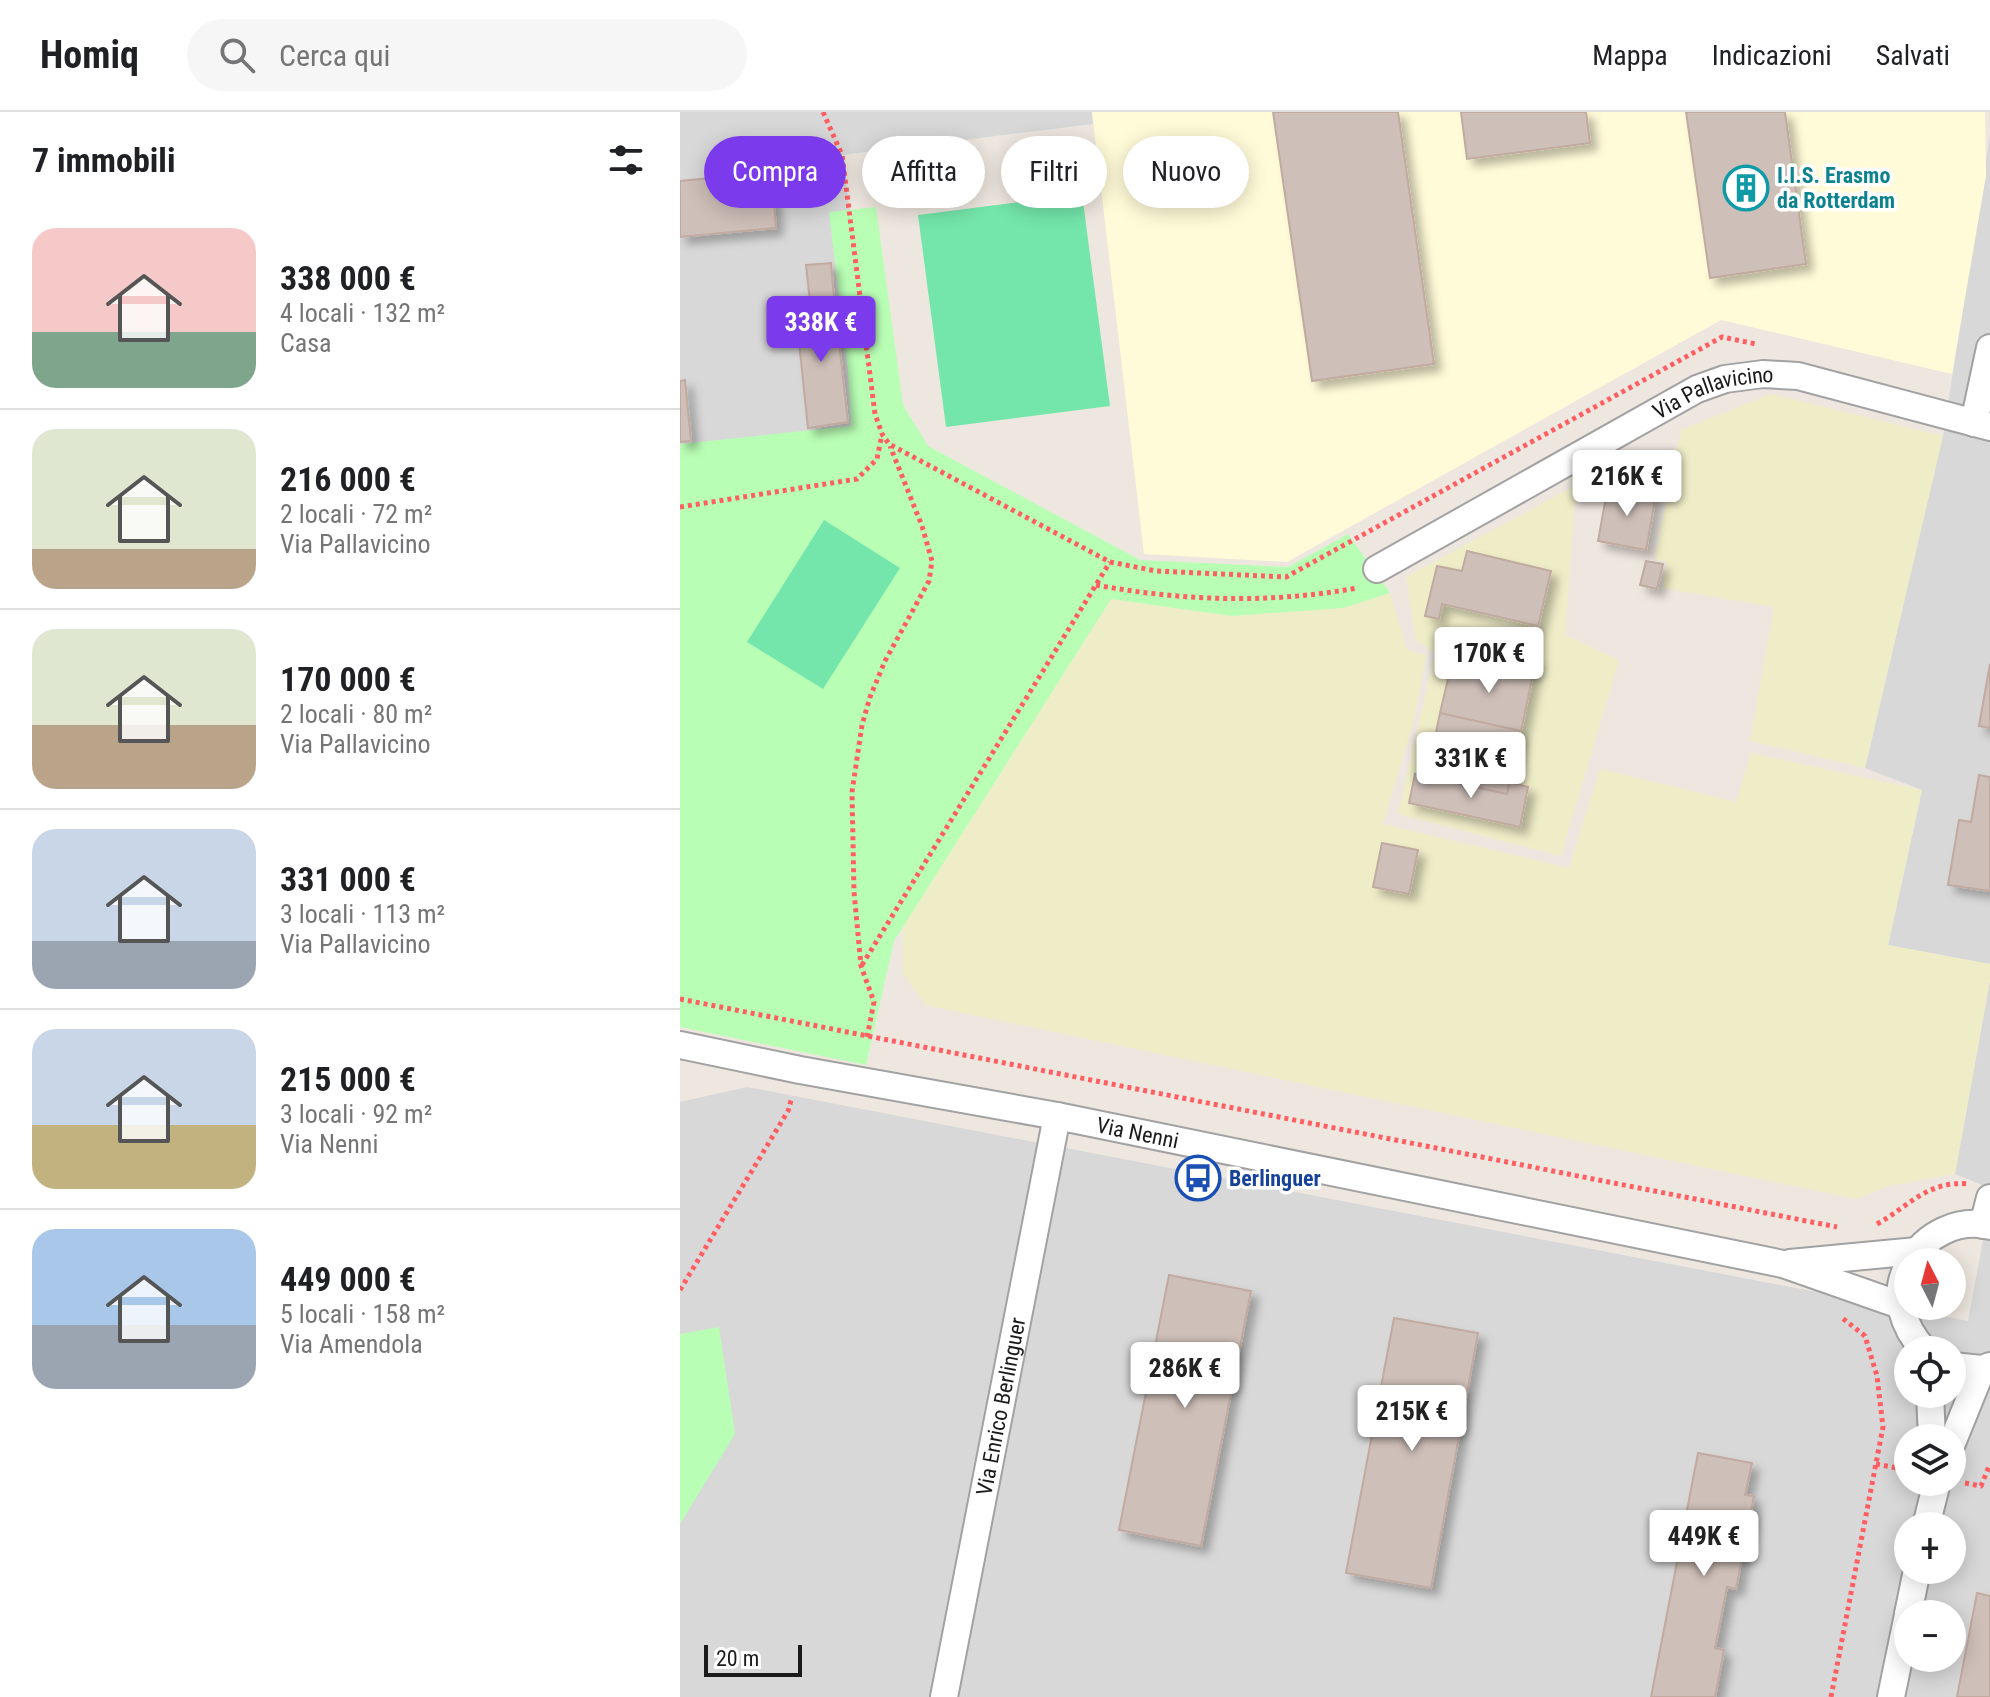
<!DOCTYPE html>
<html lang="it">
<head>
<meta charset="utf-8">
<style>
  :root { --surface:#fff; --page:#f6f6f6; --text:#202124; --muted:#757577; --line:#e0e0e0; --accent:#7c3aed }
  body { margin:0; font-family:"Roboto Condensed",sans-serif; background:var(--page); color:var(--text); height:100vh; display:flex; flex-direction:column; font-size:30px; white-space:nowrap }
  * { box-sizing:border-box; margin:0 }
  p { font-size:26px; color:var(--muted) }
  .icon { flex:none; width:44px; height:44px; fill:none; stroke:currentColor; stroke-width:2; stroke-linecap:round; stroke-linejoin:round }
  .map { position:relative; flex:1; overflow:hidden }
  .panel { display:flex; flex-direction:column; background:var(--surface); width:680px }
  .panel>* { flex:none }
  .banner { position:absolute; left:24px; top:24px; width:760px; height:72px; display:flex; gap:16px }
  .needle { width:52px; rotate:354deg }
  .fabs { position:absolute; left:1214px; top:1136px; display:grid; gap:16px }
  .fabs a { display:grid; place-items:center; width:72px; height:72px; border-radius:50%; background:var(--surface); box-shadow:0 4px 20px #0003; font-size:40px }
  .scale { position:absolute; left:24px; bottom:20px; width:98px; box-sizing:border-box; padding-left:8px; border:4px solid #1b1b1b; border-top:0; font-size:22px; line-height:28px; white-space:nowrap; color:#1b1b1b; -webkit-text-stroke:6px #fff; paint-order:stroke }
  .price { position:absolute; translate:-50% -68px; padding:0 18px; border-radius:8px; background:#fff; color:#222; font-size:26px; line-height:52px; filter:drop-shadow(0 2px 4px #0008) }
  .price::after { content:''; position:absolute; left:50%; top:48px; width:24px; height:18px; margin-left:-12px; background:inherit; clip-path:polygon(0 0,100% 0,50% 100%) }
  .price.current { background:var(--accent); color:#fff }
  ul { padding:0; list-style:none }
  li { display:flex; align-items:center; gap:24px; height:200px; padding:0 32px }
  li+li { border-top:2px solid var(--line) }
  li span { display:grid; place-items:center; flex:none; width:224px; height:160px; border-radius:24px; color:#555 }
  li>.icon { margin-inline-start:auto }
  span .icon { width:96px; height:96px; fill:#fffc; stroke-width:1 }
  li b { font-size:34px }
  h2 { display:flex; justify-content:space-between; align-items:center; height:96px; padding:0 32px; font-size:34px }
  .pill { padding:0 28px; border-radius:36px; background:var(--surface); box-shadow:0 4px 20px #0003; font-size:28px; line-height:72px }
  .pill.current { background:var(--accent); color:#fff }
  header { display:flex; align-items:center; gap:48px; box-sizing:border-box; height:112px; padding:0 40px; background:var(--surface); border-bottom:2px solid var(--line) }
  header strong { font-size:38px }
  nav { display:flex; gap:44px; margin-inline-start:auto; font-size:28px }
  .search { width:560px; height:72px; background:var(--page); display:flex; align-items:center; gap:20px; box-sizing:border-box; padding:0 28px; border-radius:44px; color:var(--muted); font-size:30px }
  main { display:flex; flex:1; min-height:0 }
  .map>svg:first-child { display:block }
</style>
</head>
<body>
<header>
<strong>Homiq</strong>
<div class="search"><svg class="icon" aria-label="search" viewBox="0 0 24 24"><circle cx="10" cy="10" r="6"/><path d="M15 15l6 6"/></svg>Cerca qui</div>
<nav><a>Mappa</a><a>Indicazioni</a><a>Salvati</a></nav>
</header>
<main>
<section class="panel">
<h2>7 immobili<svg class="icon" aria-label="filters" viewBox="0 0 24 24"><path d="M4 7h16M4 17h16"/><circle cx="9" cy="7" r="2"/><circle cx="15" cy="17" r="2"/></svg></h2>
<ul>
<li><span style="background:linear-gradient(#f6c9c9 65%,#7fa58c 0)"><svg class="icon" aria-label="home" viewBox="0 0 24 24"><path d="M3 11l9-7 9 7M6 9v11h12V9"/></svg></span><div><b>338 000 €</b><p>4 locali · 132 m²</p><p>Casa</p></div></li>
<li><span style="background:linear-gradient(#dfe7d0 75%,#b9a48a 0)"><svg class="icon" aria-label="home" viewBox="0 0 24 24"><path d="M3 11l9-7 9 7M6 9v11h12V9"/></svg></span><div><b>216 000 €</b><p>2 locali · 72 m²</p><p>Via Pallavicino</p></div></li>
<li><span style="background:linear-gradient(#dfe7d0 60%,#b9a48a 0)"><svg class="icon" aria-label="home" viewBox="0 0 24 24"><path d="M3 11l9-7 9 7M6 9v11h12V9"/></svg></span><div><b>170 000 €</b><p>2 locali · 80 m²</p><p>Via Pallavicino</p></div></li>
<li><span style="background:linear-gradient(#c9d6e8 70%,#9aa5b1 0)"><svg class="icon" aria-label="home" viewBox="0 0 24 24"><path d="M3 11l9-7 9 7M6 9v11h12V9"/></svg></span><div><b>331 000 €</b><p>3 locali · 113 m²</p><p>Via Pallavicino</p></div></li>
<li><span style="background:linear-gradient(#c9d6e8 60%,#c2b280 0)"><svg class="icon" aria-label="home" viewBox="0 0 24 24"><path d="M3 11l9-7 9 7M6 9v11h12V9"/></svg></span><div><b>215 000 €</b><p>3 locali · 92 m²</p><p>Via Nenni</p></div></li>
<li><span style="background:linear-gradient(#a9c7e8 60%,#9aa5b1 0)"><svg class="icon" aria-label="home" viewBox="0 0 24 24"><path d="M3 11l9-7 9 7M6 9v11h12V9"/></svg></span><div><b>449 000 €</b><p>5 locali · 158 m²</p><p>Via Amendola</p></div></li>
</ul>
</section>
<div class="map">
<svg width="1310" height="1585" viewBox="0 0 1310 1585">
  <defs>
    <filter id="shadow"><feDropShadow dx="7" dy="7" stdDeviation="4" flood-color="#0004"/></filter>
  </defs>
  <rect width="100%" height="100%" fill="#eee7df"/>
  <path fill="#d9d8d8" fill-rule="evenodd" d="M0,0H412L413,12L162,43L202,322L0,337Z
    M1310,22V852L1208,834L1242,678L1185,656L1263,324Z
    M1310,868V1076L1275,1062Z
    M67,975L1288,1209L1310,1090V1585H0V990ZM1228,1238H1272V1282H1228ZM1228,1326H1272V1370H1228ZM1228,1414H1272V1458H1228ZM1228,1502H1272V1546H1228Z"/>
  <path fill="#fffad7" d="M412,0H1305L1306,64L1272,262L1041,208L607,450L464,442Z"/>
  <path fill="#efedc7" d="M1091,282L1263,324L1185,656L1070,629L1094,495L982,476L987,450L975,447L1001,318Z
    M896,373L885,523L939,548L881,744L718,702L755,541L736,528L726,465Z
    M710,481L727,538L746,543L734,608L703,712L889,756L920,657L1056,690L1071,641L1242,678L1208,833L1310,852V868L1275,1062L1208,1074L1176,1087L245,893L223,861V814L431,487L552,504L663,496Z"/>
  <path fill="#b9feb5" d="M196,95L223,293L248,334L460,448L608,455L668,422L710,481L663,496L552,504L431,487L214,829L186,953L0,915V332L171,314L168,258L149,100Z
    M39,1215L55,1322L0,1412V1222Z"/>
  <path fill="#74e6ab" d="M402,82L430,294L266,315L238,103Z
    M144,408L220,456L143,577L67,530Z"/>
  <path fill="#cebfb8" stroke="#c1aaa0" stroke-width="2" filter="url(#shadow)" d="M593,0H718L754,252L632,269Z
    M781,0H906L910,31L787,47Z
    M1006,0H1105L1126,152L1030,166Z
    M112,39L113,70H93L90,41Z
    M90,41L96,116L0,125V69L31,66L30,45Z
    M151,151L154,188L130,190L126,153Z
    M154,188L168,310L128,316L115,192Z
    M5,268L11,329L0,330V269Z
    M928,374L976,382L966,438L918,429Z
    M787,439L871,459L858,514L762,492L759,507L745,504L757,454L782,459Z
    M966,449L983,452L977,477L960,473Z
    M843,545L856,548L841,619L760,601L772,550L838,565Z
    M1310,552V616L1299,614Z
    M760,601L841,619L827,682L747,664Z
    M735,662L827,682L829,670L848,675L840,715L729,691Z
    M1299,663L1310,665V779L1268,773L1279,708L1291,710Z
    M702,731L738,738L729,782L693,775Z
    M489,1163L571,1179L521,1434L439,1418Z
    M714,1206L798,1221L751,1476L666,1461Z
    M1018,1341L1072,1351L1065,1383L1074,1384L1056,1477L1047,1475L1035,1536L1044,1538L1035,1585H971Z
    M1297,1481L1310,1484V1585H1277Z"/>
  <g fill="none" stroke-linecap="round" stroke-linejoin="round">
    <g stroke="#a2a2a2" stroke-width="30">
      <g id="minor">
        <path d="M1294,311L1310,236"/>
        <path id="s1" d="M697,457L1017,277L1045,267L1083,262L1118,264L1310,315"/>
        <path id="s2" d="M0,933L120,958L377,1004L1103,1152L1220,1193"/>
        <path d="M1303,1113L1310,1086"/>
        <path d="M1230,1150C1246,1122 1279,1106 1310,1114"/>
        <path d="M1110,1151L1237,1139"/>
        <path d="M1228,1154C1212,1183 1223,1215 1244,1238"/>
        <path d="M1272,1254L1302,1257L1310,1254"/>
        <path d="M1250,1282L1252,1326"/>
        <path d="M1272,1331L1302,1257"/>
        <path d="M1246,1414L1257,1370"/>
        <path d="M1228,1502L1237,1458"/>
        <path id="s3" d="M264,1585L377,1004"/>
        <path d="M1211,1585L1228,1503"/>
      </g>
    </g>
    <path stroke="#ff5f63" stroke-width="5" stroke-dasharray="4 4" stroke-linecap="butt" d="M143,0L162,43L195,302L202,322L209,332L430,450L476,459L606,465L1042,225L1076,232
      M0,395L177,367L197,347L202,322
      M416,473C503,489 589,492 677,476
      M182,853L430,450
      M0,887L1157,1115
      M187,925L194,890L181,854L174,780L172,680L182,613L190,585L205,549L249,469L252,449L242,414L210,334
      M1197,1112C1228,1095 1248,1068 1288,1072
      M0,1178L108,999L112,985
      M1196,1352L1228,1358
      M1285,1371L1301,1374L1310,1352
      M1151,1585L1203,1315L1197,1264L1185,1224L1161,1205"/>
    <use href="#minor" stroke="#fff" stroke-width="26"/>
  </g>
  <defs>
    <g id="building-ring" transform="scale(2.3)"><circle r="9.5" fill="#fff" stroke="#0f9aa8" stroke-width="1.5"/><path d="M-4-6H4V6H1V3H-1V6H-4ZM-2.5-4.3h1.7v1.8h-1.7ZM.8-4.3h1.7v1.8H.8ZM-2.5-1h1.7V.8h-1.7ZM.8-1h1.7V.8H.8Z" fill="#0f9aa8"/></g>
    <g id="bus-ring" transform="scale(2.3)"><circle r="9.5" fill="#fff" stroke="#1a4fb4" stroke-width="1.5"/><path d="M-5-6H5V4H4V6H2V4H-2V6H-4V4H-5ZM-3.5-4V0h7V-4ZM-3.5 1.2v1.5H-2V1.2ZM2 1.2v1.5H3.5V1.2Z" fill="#1a4fb4"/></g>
  </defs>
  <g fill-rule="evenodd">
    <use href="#building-ring" x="1066" y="76"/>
    <use href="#bus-ring" x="518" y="1066"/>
  </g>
  <g text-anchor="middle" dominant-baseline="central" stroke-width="7" stroke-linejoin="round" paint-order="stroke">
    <g font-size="22" font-weight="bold" fill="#0d838f" stroke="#fff" text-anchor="start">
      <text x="1097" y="63">I.I.S. Erasmo<tspan x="1097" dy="25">da Rotterdam</tspan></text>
    </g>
    <g font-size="22" fill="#1b1b1b" stroke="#fff">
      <text stroke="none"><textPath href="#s1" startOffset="382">Via Pallavicino</textPath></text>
      <text stroke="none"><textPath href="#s2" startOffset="466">Via Nenni</textPath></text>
      <text stroke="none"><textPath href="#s3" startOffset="296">Via Enrico Berlinguer</textPath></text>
    </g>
    <g font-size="22" font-weight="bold" fill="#164399" stroke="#fff" text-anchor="start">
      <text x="549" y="1066">Berlinguer</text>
    </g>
  </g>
</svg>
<div class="fabs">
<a><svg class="needle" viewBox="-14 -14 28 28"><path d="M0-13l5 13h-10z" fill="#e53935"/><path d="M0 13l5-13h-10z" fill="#757577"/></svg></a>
<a><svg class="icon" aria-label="locate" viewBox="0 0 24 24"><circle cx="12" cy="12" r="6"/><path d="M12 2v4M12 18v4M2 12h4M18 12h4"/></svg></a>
<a><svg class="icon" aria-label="layers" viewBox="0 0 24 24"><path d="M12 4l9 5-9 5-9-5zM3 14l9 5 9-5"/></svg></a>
<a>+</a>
<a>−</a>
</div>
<div class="scale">20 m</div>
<b class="price current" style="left:141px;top:252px">338K €</b>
<b class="price" style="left:947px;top:406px">216K €</b>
<b class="price" style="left:809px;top:583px">170K €</b>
<b class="price" style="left:791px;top:688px">331K €</b>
<b class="price" style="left:505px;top:1298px">286K €</b>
<b class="price" style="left:732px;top:1341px">215K €</b>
<b class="price" style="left:1024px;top:1466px">449K €</b>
<div class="banner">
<a class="pill current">Compra</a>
<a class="pill">Affitta</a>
<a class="pill">Filtri</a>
<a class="pill">Nuovo</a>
</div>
</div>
</main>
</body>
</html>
